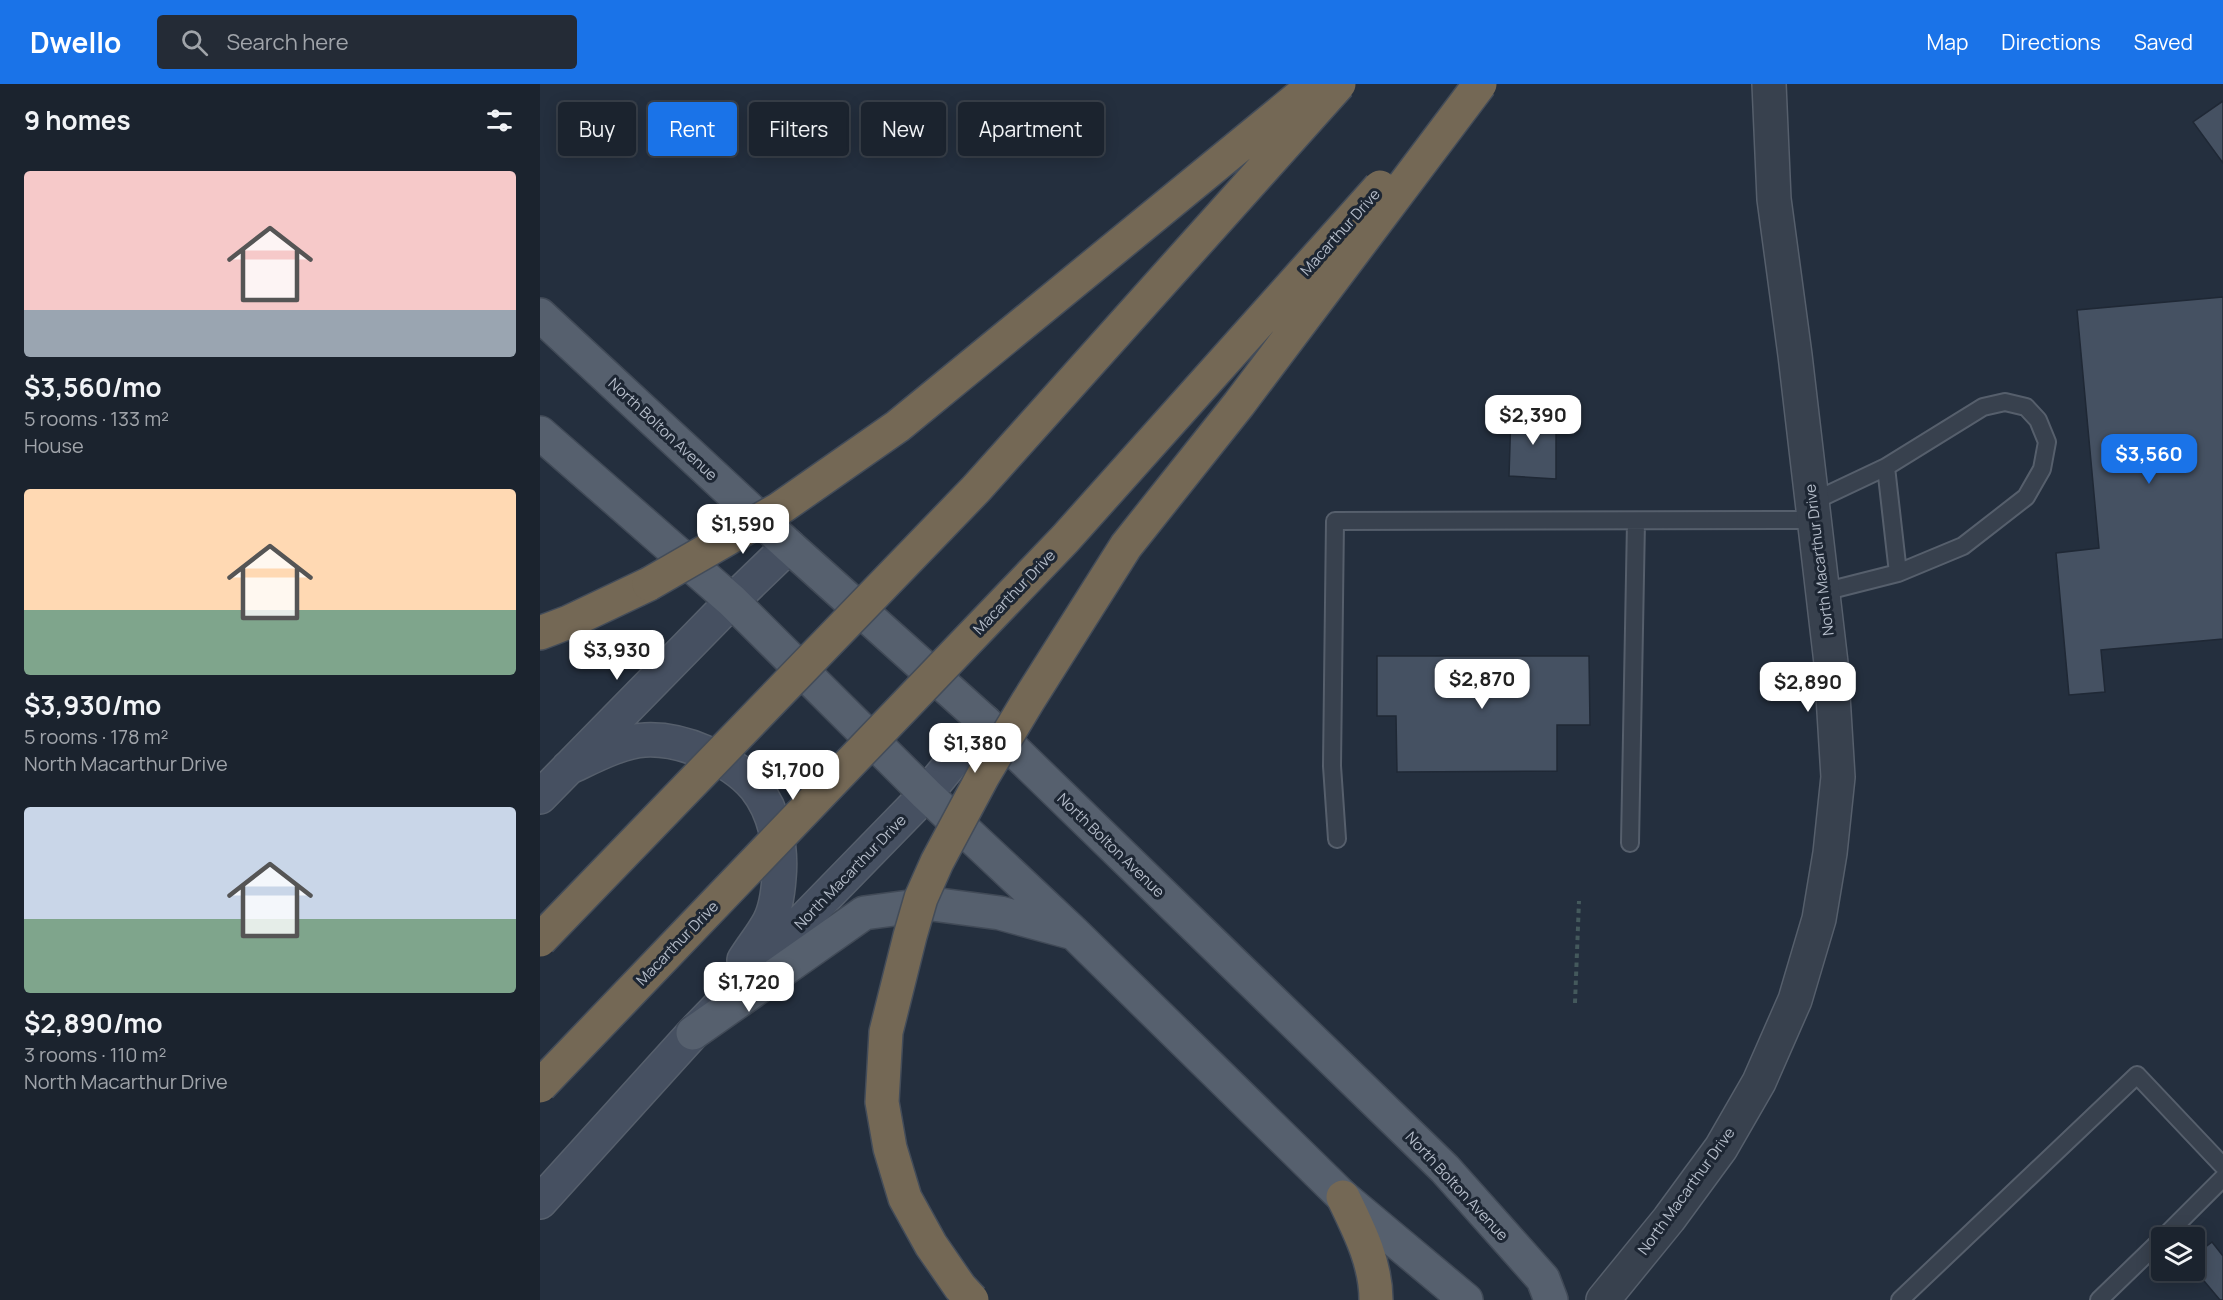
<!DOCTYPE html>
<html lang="en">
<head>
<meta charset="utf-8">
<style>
  :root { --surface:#1b232e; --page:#242b36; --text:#f1f3f6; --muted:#a0a4aa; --line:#39404a; --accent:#1a73e8 }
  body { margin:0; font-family:Manrope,sans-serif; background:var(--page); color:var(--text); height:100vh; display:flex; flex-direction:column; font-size:22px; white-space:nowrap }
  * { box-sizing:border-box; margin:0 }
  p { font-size:20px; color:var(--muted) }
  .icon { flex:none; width:33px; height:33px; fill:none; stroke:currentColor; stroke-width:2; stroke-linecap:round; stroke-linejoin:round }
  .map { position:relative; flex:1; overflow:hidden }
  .side { display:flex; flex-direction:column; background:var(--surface); width:540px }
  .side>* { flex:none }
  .hud { position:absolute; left:18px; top:18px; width:570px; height:54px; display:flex; gap:12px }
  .buttons { position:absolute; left:1611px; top:1143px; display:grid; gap:12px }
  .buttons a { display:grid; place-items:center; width:54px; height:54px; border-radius:6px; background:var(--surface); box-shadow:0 3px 15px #0003,0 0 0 2px var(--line); font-size:30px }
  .price { position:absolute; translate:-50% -51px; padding:0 14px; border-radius:12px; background:#fff; color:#222; font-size:20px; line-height:39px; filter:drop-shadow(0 2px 3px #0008) }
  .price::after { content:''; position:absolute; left:50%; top:36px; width:18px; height:14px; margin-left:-9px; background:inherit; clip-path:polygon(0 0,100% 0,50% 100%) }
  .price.on { background:var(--accent); color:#fff }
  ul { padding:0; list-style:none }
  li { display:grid; align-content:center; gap:12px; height:318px; padding:0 24px }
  li span { display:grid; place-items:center; height:186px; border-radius:6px; color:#555 }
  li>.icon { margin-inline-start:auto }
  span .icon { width:108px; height:108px; fill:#fffc; stroke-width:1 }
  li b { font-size:26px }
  h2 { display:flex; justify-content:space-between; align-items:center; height:72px; padding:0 24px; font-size:26px }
  .chip { padding:0 21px; border-radius:6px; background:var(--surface); box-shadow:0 3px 15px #0003,0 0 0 2px var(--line); font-size:21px; line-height:54px }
  .chip.on { background:var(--accent); color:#fff }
  header { display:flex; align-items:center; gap:36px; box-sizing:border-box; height:84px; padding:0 30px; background:var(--accent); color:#fff }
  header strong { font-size:28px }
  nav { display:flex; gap:33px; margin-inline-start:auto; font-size:21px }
  .search { width:420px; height:54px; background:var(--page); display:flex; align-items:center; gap:15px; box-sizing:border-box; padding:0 21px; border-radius:6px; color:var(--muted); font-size:22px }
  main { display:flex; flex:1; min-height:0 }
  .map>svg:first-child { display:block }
</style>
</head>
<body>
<header>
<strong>Dwello</strong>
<div class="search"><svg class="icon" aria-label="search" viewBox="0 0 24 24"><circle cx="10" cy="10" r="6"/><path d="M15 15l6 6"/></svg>Search here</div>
<nav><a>Map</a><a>Directions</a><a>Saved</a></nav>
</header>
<main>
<section class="side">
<h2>9 homes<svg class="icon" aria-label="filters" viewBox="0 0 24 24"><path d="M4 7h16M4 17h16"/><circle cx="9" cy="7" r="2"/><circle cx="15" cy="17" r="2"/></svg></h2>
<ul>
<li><span style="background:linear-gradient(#f6c9c9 75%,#9aa5b1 0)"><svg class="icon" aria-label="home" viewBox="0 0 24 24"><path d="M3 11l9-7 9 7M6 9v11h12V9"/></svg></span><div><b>$3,560/mo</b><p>5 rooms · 133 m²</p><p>House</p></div></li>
<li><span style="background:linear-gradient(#ffd9b3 65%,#7fa58c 0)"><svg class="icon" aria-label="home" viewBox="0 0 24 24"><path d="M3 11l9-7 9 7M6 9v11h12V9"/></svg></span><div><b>$3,930/mo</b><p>5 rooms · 178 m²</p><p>North Macarthur Drive</p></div></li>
<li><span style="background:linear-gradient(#c9d6e8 60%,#7fa58c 0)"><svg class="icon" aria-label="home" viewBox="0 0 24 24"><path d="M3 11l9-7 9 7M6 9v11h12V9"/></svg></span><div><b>$2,890/mo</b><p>3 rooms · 110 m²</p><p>North Macarthur Drive</p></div></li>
</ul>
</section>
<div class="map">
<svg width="1683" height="1216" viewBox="0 0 1683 1216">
  <rect width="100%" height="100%" fill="#242f3e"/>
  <path fill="#455162" stroke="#1f2835" stroke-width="1.5" d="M1683,17V79L1653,38Z
    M1683,213V555L1561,566L1565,608L1529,611L1516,469L1559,464L1537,226Z
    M971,329L1016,330V395L969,392Z
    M837,572H1049L1050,641H1017V687L857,688L856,632H837Z
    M1672,1158L1683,1172V1216H1680L1654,1185V1172Z"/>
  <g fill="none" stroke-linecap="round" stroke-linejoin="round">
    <g stroke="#565f6c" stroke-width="20">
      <path id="lane" d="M1346,383L1358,489
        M1272,418L1346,383L1443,323L1465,318L1486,323L1498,336L1507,358L1502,385L1486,413L1423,462L1358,489L1283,508
        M797,755L792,682L795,437L1274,436
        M1090,759L1096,438
        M1623,1154L1683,1094
        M1360,1216L1597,991L1683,1082
        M1559,1216L1622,1155"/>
    </g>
    <g stroke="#565f6c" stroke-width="36">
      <path id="street" d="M1063,1216L1129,1135L1181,1064L1219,998L1255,916L1279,835L1290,769L1298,693L1291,579L1255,271L1234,115L1229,0"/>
    </g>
    <g stroke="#565f6c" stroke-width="36">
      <path id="secondary" d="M28,684C50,674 81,657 105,656C142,654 191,675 215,703C235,728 242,763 239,794C238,808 236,825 229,838C222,851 212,863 204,876
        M0,713L192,517L249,462
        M0,1118L153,949L386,710L445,638"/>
    </g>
    <g stroke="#414a57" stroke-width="36">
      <path id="primary" d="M0,231L249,462L445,638L905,1085L1003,1195L1011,1216
        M0,349L192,517L386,710L534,849L803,1113L926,1216
        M153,949L324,829L392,820L460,829L530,848"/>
    </g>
    <g stroke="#434c59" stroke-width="36">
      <path id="highway" d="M0,549L29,538L109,500
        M803,1113C819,1146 836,1179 836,1216"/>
    </g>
    <path stroke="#44595c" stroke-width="4" stroke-dasharray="4.5 4.5" stroke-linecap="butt" d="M1035,919L1039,817"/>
    <use href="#lane" stroke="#38414e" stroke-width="16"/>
    <use href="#street" stroke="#38414e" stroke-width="33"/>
    <use href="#secondary" stroke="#465061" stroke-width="33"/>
    <use href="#primary" stroke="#56606e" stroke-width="33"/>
    <use href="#highway" stroke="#746855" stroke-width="33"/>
    <g stroke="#434c59" stroke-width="36" stroke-linecap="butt">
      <path id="highway-bridge" d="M109,500L239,425L358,342L775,0
        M0,856L436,405L799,0
        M0,1002L525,455L840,103
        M432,1216L420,1203L391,1161L365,1114L350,1064L342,1018L346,948L370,852L381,814L397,778L443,692L488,617L586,462L699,320L940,0"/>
    </g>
    <use href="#highway-bridge" stroke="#746855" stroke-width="33"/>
  </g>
  <g text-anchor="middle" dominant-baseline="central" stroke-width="6" stroke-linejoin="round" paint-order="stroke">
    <g font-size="15" fill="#b4bcc9" stroke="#1d2633">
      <text transform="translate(800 148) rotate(-48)">Macarthur Drive</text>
      <text transform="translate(123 345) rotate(43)">North Bolton Avenue</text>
      <text transform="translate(1279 476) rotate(-97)">North Macarthur Drive</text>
      <text transform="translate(474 508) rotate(-46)">Macarthur Drive</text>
      <text transform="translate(571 761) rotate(44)">North Bolton Avenue</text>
      <text transform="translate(310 788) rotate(-46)">North Macarthur Drive</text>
      <text transform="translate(137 859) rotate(-46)">Macarthur Drive</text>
      <text transform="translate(917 1102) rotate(47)">North Bolton Avenue</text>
      <text transform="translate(1146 1107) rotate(-54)">North Macarthur Drive</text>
    </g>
  </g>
</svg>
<div class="buttons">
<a><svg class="icon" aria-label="layers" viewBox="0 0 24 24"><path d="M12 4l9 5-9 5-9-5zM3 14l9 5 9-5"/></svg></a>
</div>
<b class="price" style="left:993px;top:362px">$2,390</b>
<b class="price on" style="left:1609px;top:401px">$3,560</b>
<b class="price" style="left:203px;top:471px">$1,590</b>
<b class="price" style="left:77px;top:597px">$3,930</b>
<b class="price" style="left:942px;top:626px">$2,870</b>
<b class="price" style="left:1268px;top:629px">$2,890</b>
<b class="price" style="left:435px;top:690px">$1,380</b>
<b class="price" style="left:253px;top:717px">$1,700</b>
<b class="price" style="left:209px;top:929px">$1,720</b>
<div class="hud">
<a class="chip">Buy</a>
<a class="chip on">Rent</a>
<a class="chip">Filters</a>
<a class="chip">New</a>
<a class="chip">Apartment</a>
</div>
</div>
</main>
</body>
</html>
